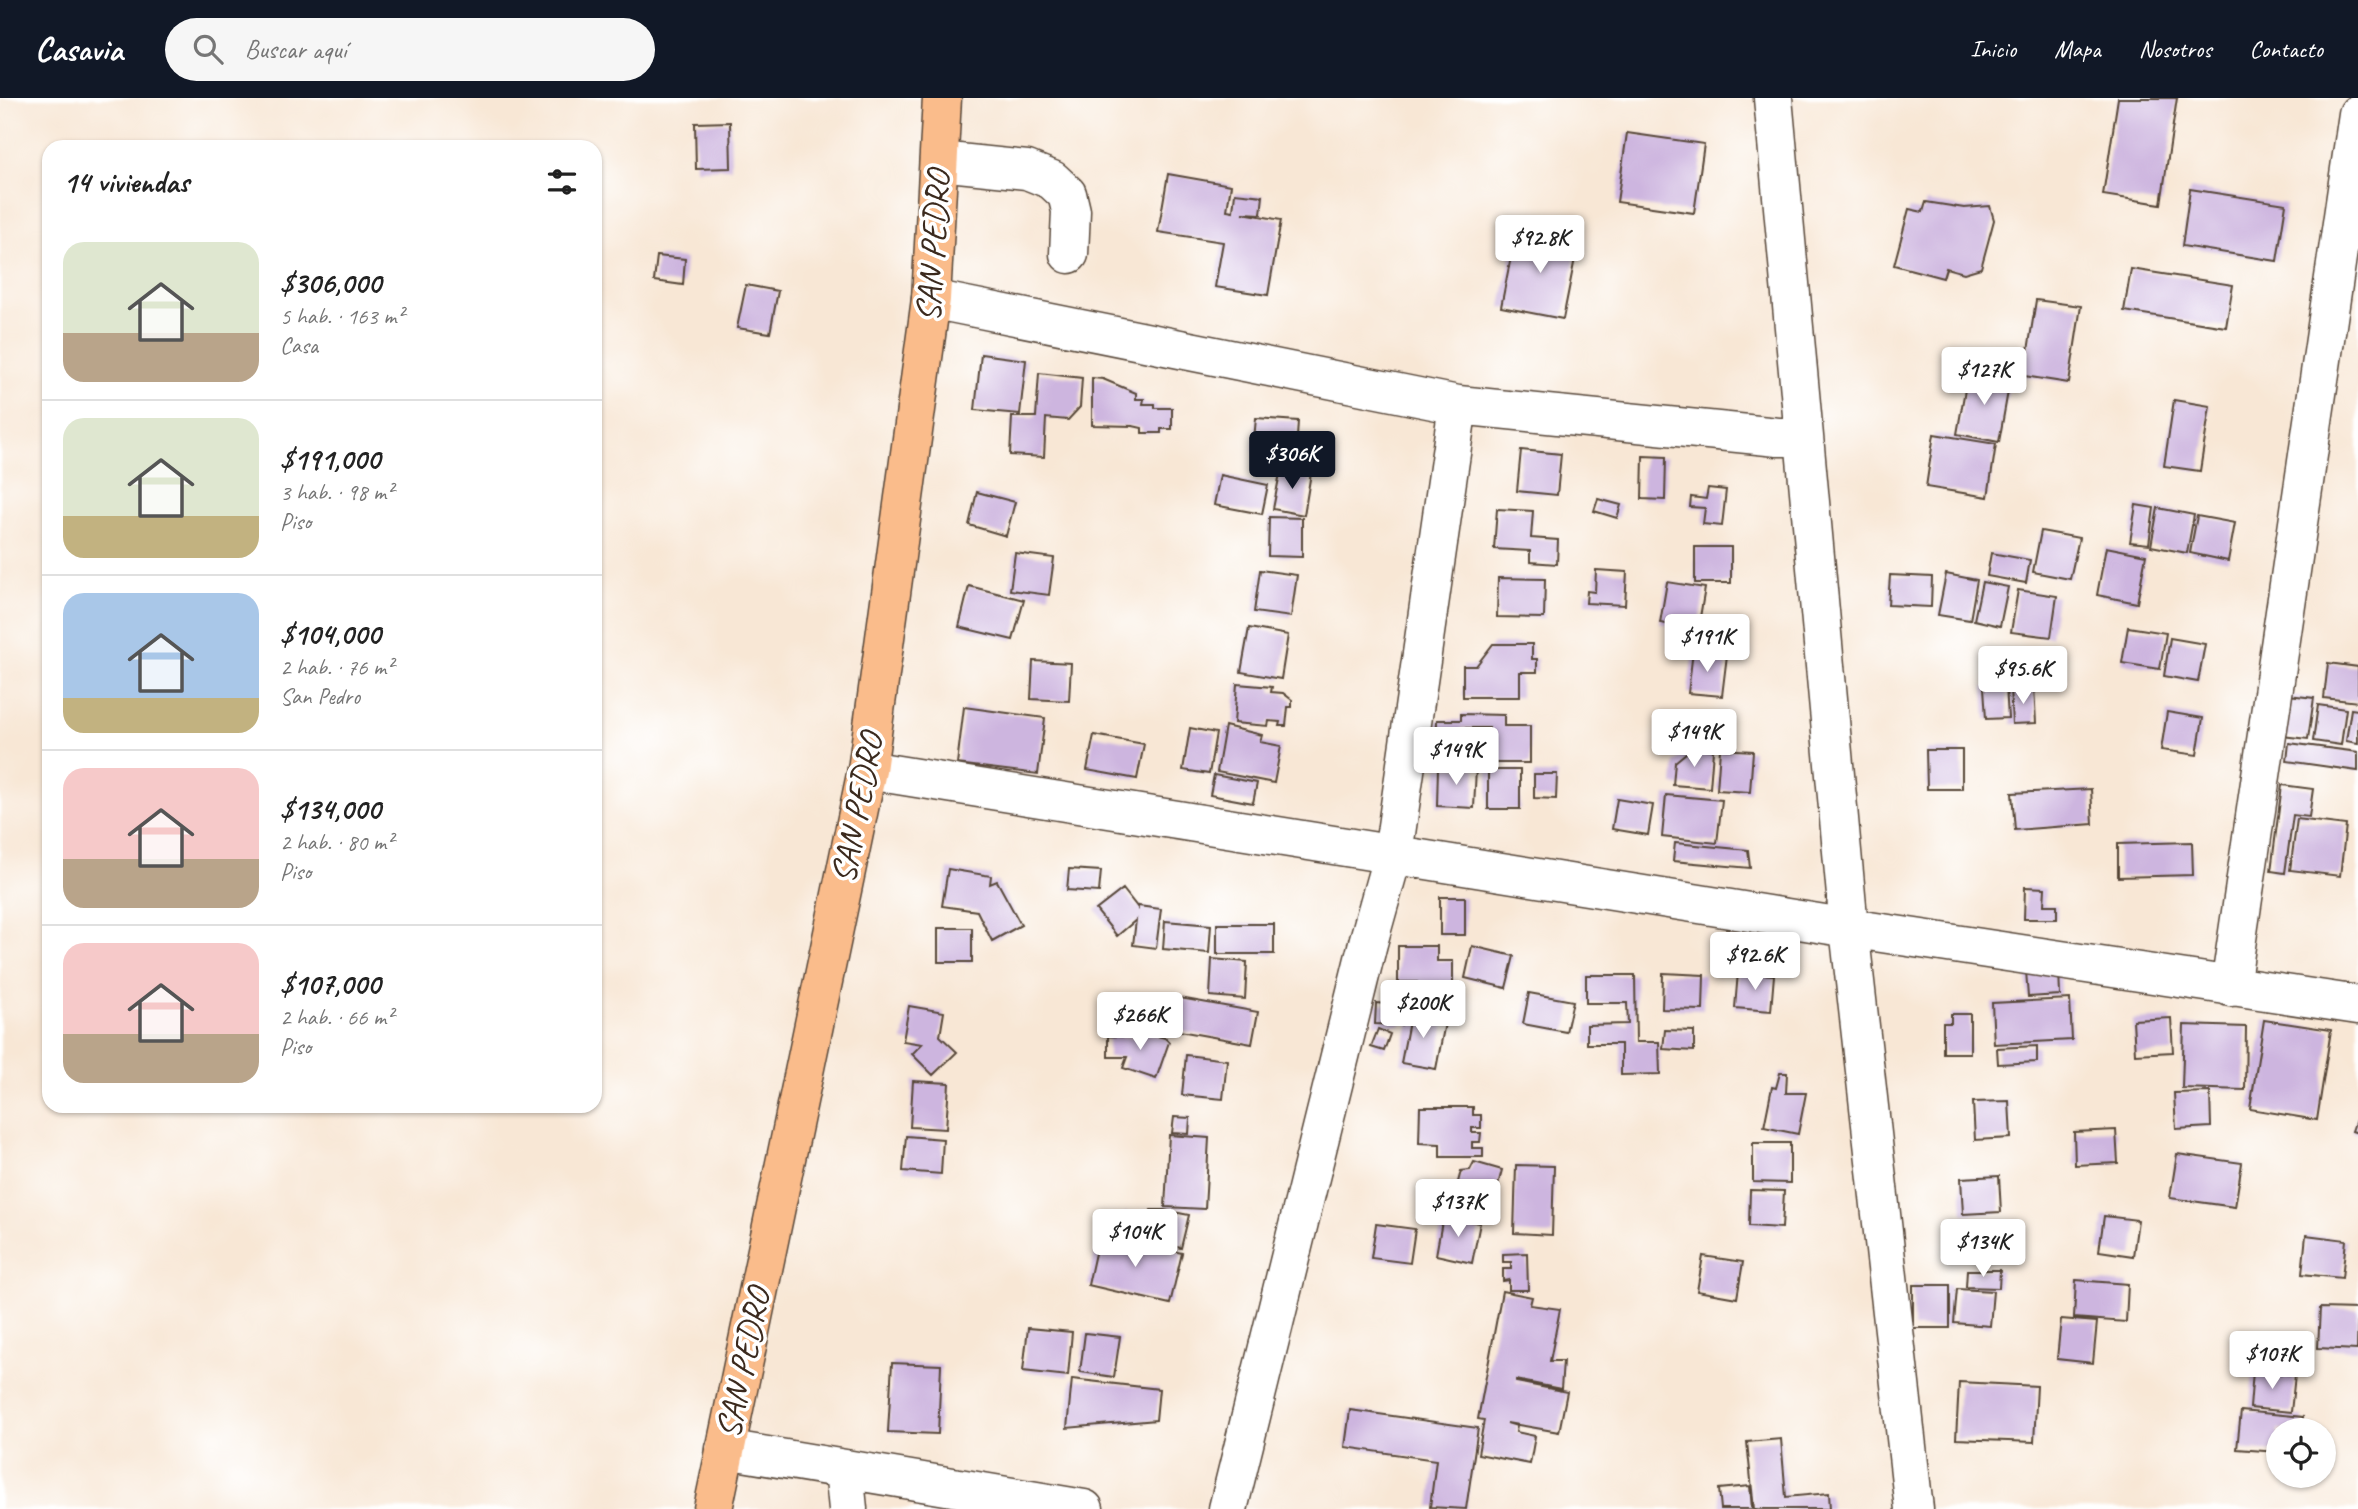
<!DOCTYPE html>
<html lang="es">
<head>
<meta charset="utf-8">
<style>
  :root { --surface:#fff; --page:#f6f6f6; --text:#222; --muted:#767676; --line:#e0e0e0; --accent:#111827 }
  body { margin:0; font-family:Caveat,sans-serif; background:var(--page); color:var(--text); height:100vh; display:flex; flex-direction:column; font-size:26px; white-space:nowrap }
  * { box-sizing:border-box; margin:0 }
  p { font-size:23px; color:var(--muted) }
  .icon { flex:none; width:38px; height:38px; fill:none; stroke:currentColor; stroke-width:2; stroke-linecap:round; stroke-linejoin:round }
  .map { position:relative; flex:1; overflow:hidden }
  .details { position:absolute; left:42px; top:42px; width:560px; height:973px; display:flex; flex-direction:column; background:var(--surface); border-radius:21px; box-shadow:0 2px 5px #0004 }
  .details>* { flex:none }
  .fabs { position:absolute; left:2266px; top:1320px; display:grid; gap:14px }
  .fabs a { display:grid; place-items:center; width:70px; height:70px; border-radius:50%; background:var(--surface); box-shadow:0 2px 5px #0004; font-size:35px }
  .price { position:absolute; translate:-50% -60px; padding:0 16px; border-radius:7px; background:#fff; color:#222; font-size:23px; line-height:46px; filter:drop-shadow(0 2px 4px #0008) }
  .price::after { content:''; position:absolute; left:50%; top:42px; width:21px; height:16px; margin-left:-10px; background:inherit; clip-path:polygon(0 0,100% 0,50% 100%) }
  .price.on { background:var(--accent); color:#fff }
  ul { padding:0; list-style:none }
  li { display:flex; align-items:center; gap:21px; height:175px; padding:0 21px }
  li+li { border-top:2px solid var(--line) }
  li span { display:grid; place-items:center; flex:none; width:196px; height:140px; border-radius:21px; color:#555 }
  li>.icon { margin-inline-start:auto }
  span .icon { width:84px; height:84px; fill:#fffc; stroke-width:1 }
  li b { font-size:30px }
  h2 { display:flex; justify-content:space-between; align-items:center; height:84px; padding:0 21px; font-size:30px }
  header { display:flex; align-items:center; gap:42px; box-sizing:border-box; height:98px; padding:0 35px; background:var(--accent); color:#fff }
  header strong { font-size:33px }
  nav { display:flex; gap:38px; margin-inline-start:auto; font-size:24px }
  .search { width:490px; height:63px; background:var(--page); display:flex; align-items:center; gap:18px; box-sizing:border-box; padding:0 24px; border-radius:38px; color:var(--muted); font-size:26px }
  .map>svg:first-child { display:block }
</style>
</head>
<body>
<header>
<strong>Casavia</strong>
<div class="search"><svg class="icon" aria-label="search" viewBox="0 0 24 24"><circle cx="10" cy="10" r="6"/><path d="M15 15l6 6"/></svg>Buscar aquí</div>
<nav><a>Inicio</a><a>Mapa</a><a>Nosotros</a><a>Contacto</a></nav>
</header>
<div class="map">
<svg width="2358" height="1411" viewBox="0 0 2358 1411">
  <rect width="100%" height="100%" fill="#fff"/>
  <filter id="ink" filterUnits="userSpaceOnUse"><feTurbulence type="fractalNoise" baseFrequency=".0143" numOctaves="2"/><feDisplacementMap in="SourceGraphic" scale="14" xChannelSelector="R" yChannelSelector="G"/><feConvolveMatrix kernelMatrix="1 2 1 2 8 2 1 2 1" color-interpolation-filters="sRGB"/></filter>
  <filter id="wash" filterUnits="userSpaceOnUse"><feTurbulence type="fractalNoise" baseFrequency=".00686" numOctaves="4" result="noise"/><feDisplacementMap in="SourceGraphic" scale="28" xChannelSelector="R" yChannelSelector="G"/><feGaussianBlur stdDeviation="1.57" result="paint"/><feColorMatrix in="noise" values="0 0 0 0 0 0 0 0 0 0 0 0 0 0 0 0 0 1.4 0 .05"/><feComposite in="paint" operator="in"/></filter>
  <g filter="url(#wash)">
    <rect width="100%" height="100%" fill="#f8e7d5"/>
    <g id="blocks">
      <path fill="#cdb5df" d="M2118,0H2177L2161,106L2103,97Z
        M730,24L731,70L696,71L695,25Z
        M1627,35L1704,46L1694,115L1617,104Z
        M1168,76L1231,87L1227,112L1233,113L1235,95L1263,98L1261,116L1243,115L1281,122L1268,197L1215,189L1223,144L1158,134Z
        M2190,91L2286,106L2277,163L2182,148Z
        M1926,104L1964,110L1990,108L1994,122L1981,170L1964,175L1946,170L1943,180L1894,167L1909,111L1923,114Z
        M1516,133L1578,145L1563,221L1501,209Z
        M657,158L685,161L683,187L654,183Z
        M2131,171L2233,187L2226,229L2124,213Z
        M746,187L778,193L770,235L737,230Z
        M2036,202L2081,208L2069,285L2024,278Z
        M981,256L1026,262L1020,316L975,312Z
        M1039,275L1082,280L1080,309L1068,322L1046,320L1044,359L1010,357L1012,319H1036Z
        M1968,275L2010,282L1999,344L1957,336Z
        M1092,280L1103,281L1136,295V301H1144L1143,306H1155V310H1172V331H1161V335H1142V330L1133,328L1092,327Z
        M2174,302L2210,308L2200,373L2164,368Z
        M1256,320L1298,323L1296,356L1253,353Z
        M1934,336L1996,346L1988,399L1926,389Z
        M1521,352L1561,356L1557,397L1517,393Z
        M1643,358L1666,359L1665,402L1642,401Z
        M1281,370L1311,375L1304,417L1273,411Z
        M1220,377L1268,387L1262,416L1214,407Z
        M1708,390L1726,392L1722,428L1703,426L1705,410L1690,409L1691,399L1706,401Z
        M977,394L1015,404L1006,438L969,427Z
        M1598,401L1621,407L1617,420L1594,413Z
        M2136,407L2154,410L2149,446L2130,444Z
        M2158,410L2194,417L2187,455L2151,448Z
        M1497,411L1533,413L1531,440L1558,442L1557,466L1530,464V453L1494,451Z
        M2197,418L2235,425L2228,463L2190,455Z
        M1269,419L1302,420V459L1268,458Z
        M2041,433L2079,440L2070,481L2033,474Z
        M1695,449H1731V485H1695Z
        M2106,449L2146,457L2137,505L2097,497Z
        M1015,455L1054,460L1049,497L1010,492Z
        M1991,455L2030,462L2026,485L1987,478Z
        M1260,472L1297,477L1291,519L1254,514Z
        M1596,472L1627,474L1625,507L1586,505L1587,493L1595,494Z
        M1946,476L1977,482L1970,522L1938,517Z
        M1890,477L1932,479L1931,509L1888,507Z
        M1498,480L1545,481L1544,520L1497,519Z
        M1667,484L1705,490L1698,531L1660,525Z
        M1982,484L2008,489L2000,528L1974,522Z
        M969,488L1024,502L1013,542L959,529Z
        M2018,492L2057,498L2051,539L2011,534Z
        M2128,529L2166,535L2160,571L2122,565Z
        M1249,530L1288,537L1281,581L1241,574Z
        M2170,540L2205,546L2198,584L2164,578Z
        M1493,546H1532V561H1537V574H1520V599H1463V568H1476Z
        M1693,553L1727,557L1722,598L1688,595Z
        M1033,563L1071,565L1069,603L1031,601Z
        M2328,565L2358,569V604L2324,600Z
        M1237,586L1272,589L1271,594L1283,595L1292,602V609H1288L1286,628H1279L1280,624L1269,623L1268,628L1234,625Z
        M2006,588L2008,620L1986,621L1984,589Z
        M2034,589L2036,625L2012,626L2010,590Z
        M2288,597L2314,600L2308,641L2282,638Z
        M2318,607L2346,611L2341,647L2313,643Z
        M964,609L1045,620L1038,676L957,666Z
        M2351,611L2358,612V645L2346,643Z
        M2167,614L2203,620L2197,657L2161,652Z
        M1461,616L1504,617V628H1530V665H1489V630H1461L1460,661H1436L1437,622H1461Z
        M1225,628L1262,637L1260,644L1281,648L1274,685L1217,674Z
        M1190,630L1216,635L1209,676L1183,672Z
        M1094,637L1144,646L1137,681L1087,672Z
        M2289,645L2358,654V673L2287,663Z
        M1692,650L1713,652L1710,690L1673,687L1675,664Z
        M1720,651L1753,653L1750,694L1717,692Z
        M1926,652H1962V691H1927Z
        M1438,669L1476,670L1474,710L1437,708Z
        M1488,672H1520V711H1488Z
        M1534,676H1557L1556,701L1534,700Z
        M1214,677L1257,685L1253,705L1210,697Z
        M2282,687L2313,691L2309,719L2293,717L2285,775L2271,773Z
        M2091,691L2093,726L2015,732L2012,695Z
        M1666,697L1722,702L1717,745L1662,739Z
        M1617,701L1653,707L1648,737L1612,731Z
        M2297,721L2346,727L2340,778L2290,772Z
        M2192,744L2193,777L2118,779V746Z
        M1675,745L1748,752L1750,770L1673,763Z
        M948,771L991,778L990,786L997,783L1021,827L992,843L977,813L942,808Z
        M1069,771L1101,773L1099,794L1067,792Z
        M2025,789L2045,790L2044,807H2057V821H2024Z
        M1123,791L1138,810V808L1161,811L1156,850L1133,847L1136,822L1117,838L1096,812Z
        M1440,799H1465V837H1440Z
        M1165,823L1211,827L1209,855L1163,851Z
        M1217,826H1274V856H1217Z
        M938,830H972V864H938Z
        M1398,848H1437V863H1453V913H1417V884H1398Z
        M1472,848L1514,858L1506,890L1465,880Z
        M1212,861L1247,864L1245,901L1210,898Z
        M2059,871L2060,897L2028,899L2026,873Z
        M1738,874L1774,877L1771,913L1735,910Z
        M1663,875L1704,877L1703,912L1662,911Z
        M1586,877H1635L1636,944H1659L1660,976L1621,977V946H1587V927L1628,926L1627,905H1586Z
        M1529,895L1573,903L1566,934L1523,926Z
        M1180,900L1258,914L1252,946L1174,932Z
        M2070,901L2072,942L1994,946L1992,905Z
        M1376,905L1396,907V918L1402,919L1401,927L1375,926Z
        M909,908L944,914L940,938L957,954L933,977L912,956L922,946L903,943Z
        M1411,913L1446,920L1436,971L1401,965Z
        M1951,916H1970V955H1943V925H1951Z
        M2171,920L2173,954L2135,956L2133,922Z
        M2264,922L2331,932L2317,1022L2250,1011Z
        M2184,927L2246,929L2245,992L2182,990Z
        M1378,931L1390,936L1384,953L1371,949Z
        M1136,932L1165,940L1169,944L1156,981L1123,970L1127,959H1108V938L1134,939Z
        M1665,932L1694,933V953L1663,951Z
        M2037,948V964L1998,966L1997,950Z
        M1186,957L1227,962L1223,1001L1182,997Z
        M1780,975H1787L1786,995H1806L1798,1036L1764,1029L1772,989L1776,990Z
        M913,983L949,985L946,1031L910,1029Z
        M2210,994L2211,1029L2176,1031L2174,995Z
        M2009,1003L2011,1040L1975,1042L1973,1004Z
        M1420,1009H1473V1017H1481V1030H1472V1035H1481L1480,1044H1472V1050H1483V1059H1440V1046L1419,1045Z
        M2358,1016V1035L2352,1033Z
        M1174,1019L1190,1020L1189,1036L1172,1035Z
        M2116,1032L2118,1065L2075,1067L2074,1034Z
        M1169,1037L1209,1040L1205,1111L1165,1109Z
        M906,1038L943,1041L941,1076L903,1073Z
        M1753,1045H1790V1085L1753,1084Z
        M2177,1056L2242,1065L2235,1109L2170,1100Z
        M1474,1064L1502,1072L1489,1120L1451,1110L1461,1073L1470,1072Z
        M1516,1067L1554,1068L1552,1137L1514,1135Z
        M1999,1078L2001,1114L1963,1116L1961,1080Z
        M1750,1092L1784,1093L1782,1130L1749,1128Z
        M1151,1112H1164L1189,1117L1181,1150L1141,1141L1145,1122L1149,1121Z
        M1125,1114L1143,1119L1136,1141L1118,1135Z
        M1443,1118L1480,1125L1472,1165L1436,1157Z
        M2104,1118L2138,1122L2133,1158L2099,1153Z
        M1376,1126L1415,1131L1410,1165L1371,1160Z
        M1099,1137L1182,1155L1170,1206L1088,1187Z
        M2306,1137L2346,1142L2342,1180L2302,1176Z
        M1527,1155L1528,1192H1509V1182L1503,1183V1171H1511V1164H1503V1156Z
        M1703,1158L1743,1164L1737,1200L1697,1193Z
        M1967,1172H2000L1999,1190L1966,1189Z
        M2076,1182L2128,1186L2126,1224L2074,1220Z
        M1913,1187H1950V1230H1913Z
        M1957,1191L1993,1193L1990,1228L1954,1225Z
        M1502,1193L1532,1199L1530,1207L1560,1211L1550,1263H1563L1561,1291L1516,1282V1284L1567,1294L1559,1334L1507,1325L1517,1328L1516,1334L1535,1338L1530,1366L1478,1356L1484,1322L1478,1321Z
        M2320,1210L2358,1211L2357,1252L2318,1250Z
        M2061,1221L2097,1224L2093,1265L2057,1261Z
        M1028,1230L1072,1234L1068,1278L1023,1273Z
        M1085,1235L1120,1239L1114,1279L1080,1274Z
        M892,1265L941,1267L938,1336L888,1334Z
        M2253,1273L2295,1277L2291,1314L2250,1310Z
        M1072,1281L1159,1291L1156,1322L1067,1330Z
        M1959,1284L2037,1288L2034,1344L1956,1341Z
        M1350,1312L1478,1330L1466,1411L1430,1409L1436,1362L1345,1349Z
        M2241,1313L2303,1319L2302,1332H2278V1354L2237,1351Z
        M1781,1341L1786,1399L1829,1395L1830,1411H1754L1747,1344Z
        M1750,1388L1752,1411H1721L1719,1391Z"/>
    </g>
  </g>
  <g filter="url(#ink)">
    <use href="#blocks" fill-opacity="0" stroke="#574639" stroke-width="2"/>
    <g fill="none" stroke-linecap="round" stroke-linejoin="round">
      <g stroke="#574639" stroke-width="41">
        <path id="minor" d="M1773,0L1849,830L1914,1411
          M939,63L1027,72L1052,82L1067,96L1071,113L1069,156
          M931,201L1458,307L1393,756L1368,845L1228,1411
          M1458,307L1778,339H1803
          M867,672L1849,830L2358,907
          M2230,889L2358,16
          M725,1351L1084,1411
          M844,1371L848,1411"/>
      </g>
      <g stroke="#574639" stroke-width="41">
        <path id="major" d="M713,1411L867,672L931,201L942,0"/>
      </g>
      <use href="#minor" stroke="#fff" stroke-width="38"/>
      <use href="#major" stroke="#fabc8b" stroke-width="38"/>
    </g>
  </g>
  <g text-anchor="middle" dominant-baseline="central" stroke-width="7" stroke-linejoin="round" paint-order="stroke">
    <g font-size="35" fill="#3b2a1e" stroke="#fff">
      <text transform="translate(933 148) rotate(-86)">SAN PEDRO</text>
      <text transform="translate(857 710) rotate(-79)">SAN PEDRO</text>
      <text transform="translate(743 1265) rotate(-78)">SAN PEDRO</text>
    </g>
  </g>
</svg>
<div class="fabs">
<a><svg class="icon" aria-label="locate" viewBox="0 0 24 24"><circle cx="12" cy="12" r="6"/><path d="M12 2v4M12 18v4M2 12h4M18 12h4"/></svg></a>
</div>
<b class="price" style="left:1540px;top:177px">$92.8K</b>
<b class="price" style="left:1984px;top:309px">$127K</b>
<b class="price on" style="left:1292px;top:393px">$306K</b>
<b class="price" style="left:1707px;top:576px">$191K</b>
<b class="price" style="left:2023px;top:608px">$95.6K</b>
<b class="price" style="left:1694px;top:671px">$149K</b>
<b class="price" style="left:1456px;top:689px">$149K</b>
<b class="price" style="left:1755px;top:894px">$92.6K</b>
<b class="price" style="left:1423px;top:942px">$200K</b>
<b class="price" style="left:1140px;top:954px">$266K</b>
<b class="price" style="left:1458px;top:1141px">$137K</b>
<b class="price" style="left:1135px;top:1171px">$104K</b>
<b class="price" style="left:1983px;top:1181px">$134K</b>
<b class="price" style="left:2272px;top:1293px">$107K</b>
<section class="details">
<h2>14 viviendas<svg class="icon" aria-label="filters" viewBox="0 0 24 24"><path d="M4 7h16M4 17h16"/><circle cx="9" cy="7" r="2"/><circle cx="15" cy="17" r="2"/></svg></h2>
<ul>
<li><span style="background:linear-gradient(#dfe7d0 65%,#b9a48a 0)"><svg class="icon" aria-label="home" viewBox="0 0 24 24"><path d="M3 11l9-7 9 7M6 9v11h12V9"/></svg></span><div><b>$306,000</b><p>5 hab. · 163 m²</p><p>Casa</p></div></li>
<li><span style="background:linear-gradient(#dfe7d0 70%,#c2b280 0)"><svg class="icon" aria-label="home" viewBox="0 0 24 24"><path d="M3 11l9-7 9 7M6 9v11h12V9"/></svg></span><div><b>$191,000</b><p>3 hab. · 98 m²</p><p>Piso</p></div></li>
<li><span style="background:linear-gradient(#a9c7e8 75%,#c2b280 0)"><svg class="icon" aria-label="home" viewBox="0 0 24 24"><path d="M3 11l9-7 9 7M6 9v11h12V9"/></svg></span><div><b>$104,000</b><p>2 hab. · 76 m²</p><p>San Pedro</p></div></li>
<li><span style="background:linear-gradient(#f6c9c9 65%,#b9a48a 0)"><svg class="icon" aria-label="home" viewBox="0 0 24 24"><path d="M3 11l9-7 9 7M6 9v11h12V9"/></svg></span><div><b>$134,000</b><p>2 hab. · 80 m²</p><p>Piso</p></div></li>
<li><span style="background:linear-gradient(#f6c9c9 65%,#b9a48a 0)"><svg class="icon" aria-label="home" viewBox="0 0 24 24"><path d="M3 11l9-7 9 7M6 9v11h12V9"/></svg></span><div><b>$107,000</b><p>2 hab. · 66 m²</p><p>Piso</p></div></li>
</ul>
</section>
</div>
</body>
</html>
